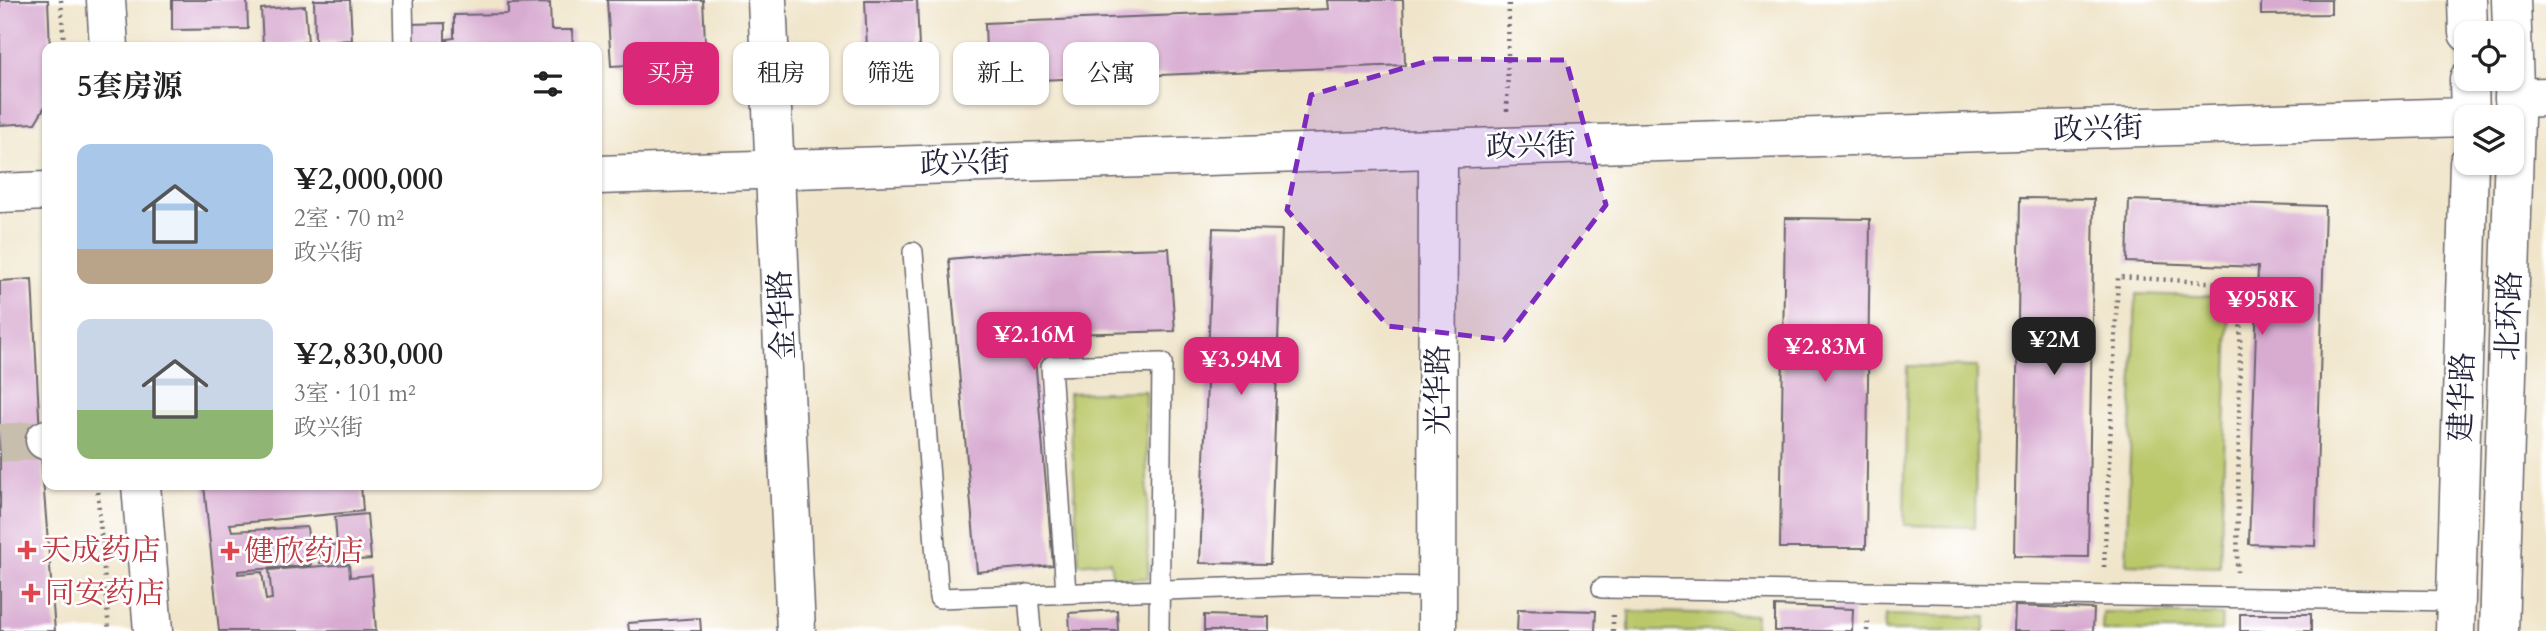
<!DOCTYPE html>
<html lang="zh">
<head>
<meta charset="utf-8">
<style>
  :root { --surface:#fff; --page:#f6f6f6; --text:#222; --muted:#767676; --accent:#db2777 }
  body { margin:0; font-family:Cardo,"Noto Serif SC",serif; background:var(--page); color:var(--text); height:100vh; display:flex; flex-direction:column; font-size:26px; white-space:nowrap }
  * { box-sizing:border-box; margin:0 }
  p { font-size:23px; color:var(--muted) }
  .icon { flex:none; width:38px; height:38px; fill:none; stroke:currentColor; stroke-width:2; stroke-linecap:round; stroke-linejoin:round }
  .map { position:relative; flex:1; overflow:hidden }
  .drawer { position:absolute; left:42px; top:42px; width:560px; height:448px; display:flex; flex-direction:column; background:var(--surface); border-radius:14px; box-shadow:0 2px 5px #0004 }
  .drawer>* { flex:none }
  .hud { position:absolute; left:623px; top:42px; width:665px; height:63px; display:flex; gap:14px }
  .buttons { position:absolute; left:2454px; top:21px; display:grid; gap:14px }
  .buttons a { display:grid; place-items:center; width:70px; height:70px; border-radius:14px; background:var(--surface); box-shadow:0 2px 5px #0004; font-size:35px }
  .price { position:absolute; translate:-50% -60px; padding:0 16px; border-radius:14px; background:var(--accent); color:#fff; font-size:23px; line-height:46px; filter:drop-shadow(0 2px 4px #0008) }
  .price::after { content:''; position:absolute; left:50%; top:42px; width:21px; height:16px; margin-left:-10px; background:inherit; clip-path:polygon(0 0,100% 0,50% 100%) }
  .price.active { background:#222; color:#fff }
  ul { padding:0; list-style:none }
  li { display:flex; align-items:center; gap:21px; height:175px; padding:0 35px }
  li span { display:grid; place-items:center; flex:none; width:196px; height:140px; border-radius:14px; color:#555 }
  li>.icon { margin-inline-start:auto }
  span .icon { width:84px; height:84px; fill:#fffc; stroke-width:1 }
  li b { font-size:30px }
  h2 { display:flex; justify-content:space-between; align-items:center; height:84px; padding:0 35px; font-size:30px }
  .chip { padding:0 24px; border-radius:14px; background:var(--surface); box-shadow:0 2px 5px #0004; font-size:24px; line-height:63px }
  .chip.active { background:var(--accent); color:#fff }
  .map>svg:first-child { display:block }
</style>
</head>
<body>
<div class="map">
<svg width="2546" height="631" viewBox="0 0 2546 631">
  <rect width="100%" height="100%" fill="#fff"/>
  <filter id="ink" filterUnits="userSpaceOnUse"><feTurbulence type="fractalNoise" baseFrequency=".0143" numOctaves="2"/><feDisplacementMap in="SourceGraphic" scale="14" xChannelSelector="R" yChannelSelector="G"/><feConvolveMatrix kernelMatrix="1 2 1 2 8 2 1 2 1" color-interpolation-filters="sRGB"/></filter>
  <filter id="wash" filterUnits="userSpaceOnUse"><feTurbulence type="fractalNoise" baseFrequency=".00686" numOctaves="4" result="noise"/><feDisplacementMap in="SourceGraphic" scale="28" xChannelSelector="R" yChannelSelector="G"/><feGaussianBlur stdDeviation="1.57" result="paint"/><feColorMatrix in="noise" values="0 0 0 0 0 0 0 0 0 0 0 0 0 0 0 0 0 1.4 0 .05"/><feComposite in="paint" operator="in"/></filter>
  <g filter="url(#wash)">
    <rect width="100%" height="100%" fill="#f0e5ca"/>
    <path fill="#bbc86a" stroke="#6e7552" stroke-width="2" d="M2136,294L2230,297L2220,567L2126,564Z
      M1907,366L1977,367L1975,527L1904,525Z
      M1146,391L1148,578L1113,579L1110,561L1079,564L1069,393Z
      M1629,611L1756,615L1755,631H1629Z
      M2103,612L2222,615L2221,631H2102Z
      M1885,615L1986,617L1985,631H1884Z"/>
    <g id="blocks">
      <path fill="#d8abd1" d="M0,0H48L50,47H47V103L35,123L0,125Z
        M172,0H247L248,29L172,30Z
        M314,0H350L352,40L315,42Z
        M607,0H703L706,61L611,66Z
        M865,0H917L920,72L868,75Z
        M1327,0H1403L1405,65L987,82L985,23L1328,9Z
        M2261,0H2331V14L2261,15Z
        M550,3L551,30H572L573,47H448L447,39L454,38V15L508,14V4Z
        M305,6L308,42L263,45L261,9Z
        M445,23V47H411V24Z
        M358,43H387V47H358Z
        M2020,198L2094,199L2088,557L2014,556Z
        M2129,200L2325,206L2315,546L2249,544L2258,267L2127,262Z
        M1785,218L1870,219L1866,548H1780Z
        M1213,228L1282,230L1270,564L1200,563Z
        M1169,248L1175,331L1033,335L1053,565L977,572L949,259L1025,252Z
        M32,279L41,454L55,631H0V281Z
        M204,485H361L363,511L230,524L232,531L307,527L311,565L238,571V574L262,572L266,600L272,599L269,570L349,564L350,577L372,575L376,631H219Z
        M367,514L371,559L320,563L319,546L337,545L335,517Z
        M1775,606L1853,609L1852,631H1775Z
        M2015,606L2094,609L2093,631H2014Z
        M1518,609L1596,611L1595,631H1517Z
        M1117,610L1118,631H1070L1069,613Z
        M2240,614H2311V631H2240Z
        M1204,615L1269,617V631H1204Z
        M700,618L701,631H629L628,623Z"/>
    </g>
  </g>
  <g filter="url(#ink)">
    <use href="#blocks" fill-opacity="0" stroke="#6a666d" stroke-width="2"/>
    <g fill="none" stroke-linecap="round" stroke-linejoin="round">
      <path stroke="#c7bead" stroke-width="38" stroke-dasharray="38 19" stroke-linecap="butt" d="M0,443L45,440"/>
      <g stroke="#6a666d" stroke-width="22">
        <path id="lane" d="M403,0L404,47
          M913,252L939,598L1309,585L1437,587
          M1602,588L2456,601
          M1066,593L1051,366L1162,363L1159,631
          M1028,594L1031,631"/>
      </g>
      <g stroke="#6a666d" stroke-width="41">
        <path id="street" d="M767,0L796,631
          M2514,98L2546,97
          M45,440L47,439
          M1437,631L1438,149"/>
      </g>
      <g stroke="#6a666d" stroke-width="41">
        <path id="secondary" d="M106,0L109,47
          M2467,0L2468,33
          M2469,79L2470,117
          M597,175L2466,117
          M0,193L47,191
          M141,485L153,631
          M2455,631L2469,163
          M2499,631L2515,117L2511,0"/>
      </g>
      <path stroke="#6a666d" stroke-width="4.5" stroke-dasharray="2 5" stroke-linecap="butt" d="M61,0L64,47
        M1507,111L1509,0
        M97,485L109,631
        M2104,567L2118,277L2241,284L2237,572
        M1613,631V614
        M1867,631L1868,621"/>
      <use href="#lane" stroke="#fff" stroke-width="19"/>
      <use href="#street" stroke="#fff" stroke-width="38"/>
      <use href="#secondary" stroke="#fff" stroke-width="38"/>
    </g>
  </g>
  <path fill="#7b2cbf" fill-opacity="0.2" stroke="#7b2cbf" stroke-width="5" stroke-dasharray="14 9" stroke-linejoin="round" d="M1435,59L1566,60L1606,205L1504,340L1388,326L1287,210L1311,95Z"/>
  <g fill="#e0444e" stroke="#fff" stroke-width="2.5">
    <path d="M23.5 539.5h7v7h7v7h-7v7h-7v-7h-7v-7h7z"/>
    <path d="M226.5 540.5h7v7h7v7h-7v7h-7v-7h-7v-7h7z"/>
    <path d="M27.5 582.5h7v7h7v7h-7v7h-7v-7h-7v-7h7z"/>
  </g>
  <g text-anchor="middle" dominant-baseline="central" stroke-width="5" stroke-linejoin="round" paint-order="stroke">
    <g font-size="30" fill="#22223b" stroke="#fff">
      <text transform="translate(2098 129) rotate(-2)">政兴街</text>
      <text transform="translate(1531 146) rotate(-2)">政兴街</text>
      <text transform="translate(965 163) rotate(-2)">政兴街</text>
      <text transform="translate(782 315) rotate(-93)">金华路</text>
      <text transform="translate(2509 316) rotate(-88)">北环路</text>
      <text transform="translate(1438 390) rotate(-90)">光华路</text>
      <text transform="translate(2462 397) rotate(-88)">建华路</text>
    </g>
    <g font-size="30" fill="#be3a42" stroke="#fff" text-anchor="start">
      <text x="41" y="550">天成药店</text>
      <text x="244" y="551">健欣药店</text>
      <text x="45" y="593">同安药店</text>
    </g>
  </g>
</svg>
<div class="buttons">
<a><svg class="icon" aria-label="locate" viewBox="0 0 24 24"><circle cx="12" cy="12" r="6"/><path d="M12 2v4M12 18v4M2 12h4M18 12h4"/></svg></a>
<a><svg class="icon" aria-label="layers" viewBox="0 0 24 24"><path d="M12 4l9 5-9 5-9-5zM3 14l9 5 9-5"/></svg></a>
</div>
<b class="price" style="left:2262px;top:337px">¥958K</b>
<b class="price" style="left:1034px;top:372px">¥2.16M</b>
<b class="price active" style="left:2054px;top:377px">¥2M</b>
<b class="price" style="left:1825px;top:384px">¥2.83M</b>
<b class="price" style="left:1241px;top:397px">¥3.94M</b>
<div class="hud">
<a class="chip active">买房</a>
<a class="chip">租房</a>
<a class="chip">筛选</a>
<a class="chip">新上</a>
<a class="chip">公寓</a>
</div>
<section class="drawer">
<h2>5套房源<svg class="icon" aria-label="filters" viewBox="0 0 24 24"><path d="M4 7h16M4 17h16"/><circle cx="9" cy="7" r="2"/><circle cx="15" cy="17" r="2"/></svg></h2>
<ul>
<li><span style="background:linear-gradient(#a9c7e8 75%,#b9a48a 0)"><svg class="icon" aria-label="home" viewBox="0 0 24 24"><path d="M3 11l9-7 9 7M6 9v11h12V9"/></svg></span><div><b>¥2,000,000</b><p>2室 · 70 m²</p><p>政兴街</p></div></li>
<li><span style="background:linear-gradient(#c9d6e8 65%,#8fb573 0)"><svg class="icon" aria-label="home" viewBox="0 0 24 24"><path d="M3 11l9-7 9 7M6 9v11h12V9"/></svg></span><div><b>¥2,830,000</b><p>3室 · 101 m²</p><p>政兴街</p></div></li>
</ul>
</section>
</div>
</body>
</html>
